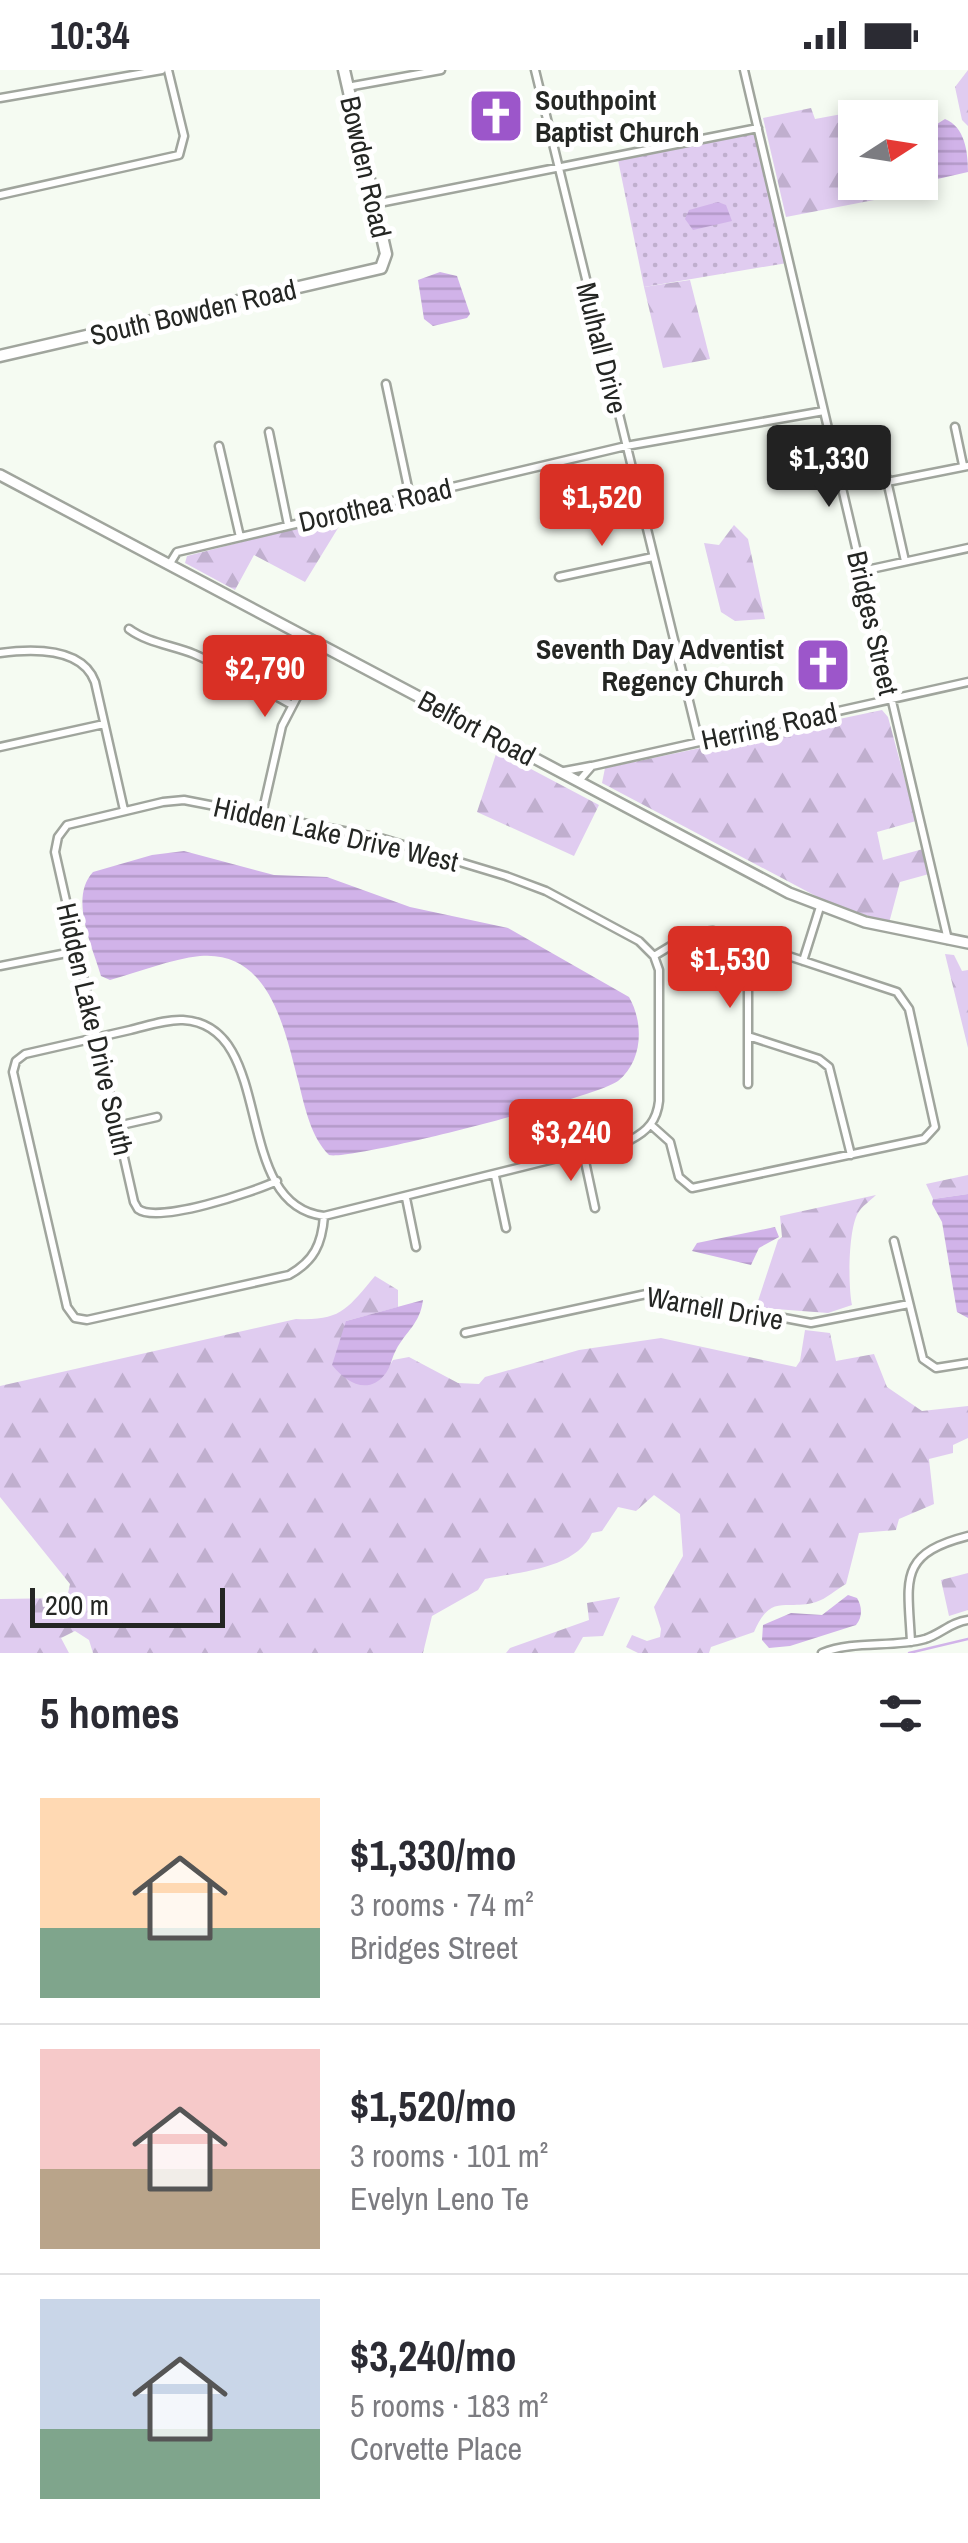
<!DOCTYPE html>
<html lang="en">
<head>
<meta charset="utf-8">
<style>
  :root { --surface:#fff; --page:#f2f2f3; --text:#2b2b33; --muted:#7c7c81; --line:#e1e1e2; --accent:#d93025 }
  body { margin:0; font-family:"Archivo Narrow",sans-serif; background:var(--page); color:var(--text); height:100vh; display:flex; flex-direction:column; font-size:38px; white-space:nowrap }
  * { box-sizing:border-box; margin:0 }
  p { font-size:32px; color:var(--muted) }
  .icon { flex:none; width:55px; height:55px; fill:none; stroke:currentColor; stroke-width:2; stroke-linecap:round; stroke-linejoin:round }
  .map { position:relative; height:1583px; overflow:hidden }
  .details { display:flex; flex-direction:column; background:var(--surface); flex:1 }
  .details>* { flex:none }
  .needle { width:65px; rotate:78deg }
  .controls { position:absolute; left:838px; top:30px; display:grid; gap:20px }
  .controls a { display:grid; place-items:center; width:100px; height:100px; border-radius:0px; background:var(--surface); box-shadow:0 5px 15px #0003; font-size:50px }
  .scale { position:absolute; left:30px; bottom:25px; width:195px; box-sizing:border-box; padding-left:10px; border:5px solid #242623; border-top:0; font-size:28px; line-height:35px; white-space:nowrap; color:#242623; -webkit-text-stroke:8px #fff; paint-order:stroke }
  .price { position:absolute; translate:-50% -85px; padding:0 22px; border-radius:10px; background:var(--accent); color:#fff; font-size:32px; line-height:65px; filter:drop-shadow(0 2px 5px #0008) }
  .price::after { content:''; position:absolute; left:50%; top:60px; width:30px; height:22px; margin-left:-15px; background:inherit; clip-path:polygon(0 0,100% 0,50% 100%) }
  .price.current { background:#222; color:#fff }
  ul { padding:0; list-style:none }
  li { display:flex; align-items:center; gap:30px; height:250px; padding:0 40px }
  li+li { border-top:2px solid var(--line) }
  li span { display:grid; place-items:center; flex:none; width:280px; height:200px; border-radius:0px; color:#555 }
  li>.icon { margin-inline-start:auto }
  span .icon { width:120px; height:120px; fill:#fffc; stroke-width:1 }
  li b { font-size:42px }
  h2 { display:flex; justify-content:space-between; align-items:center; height:120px; padding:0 40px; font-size:42px }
  .status { display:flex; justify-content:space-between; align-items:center; height:70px; padding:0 50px; background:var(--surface); direction:ltr }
  .status svg { height:28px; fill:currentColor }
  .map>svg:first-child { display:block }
</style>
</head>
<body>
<div class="status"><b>10:34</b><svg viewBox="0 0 49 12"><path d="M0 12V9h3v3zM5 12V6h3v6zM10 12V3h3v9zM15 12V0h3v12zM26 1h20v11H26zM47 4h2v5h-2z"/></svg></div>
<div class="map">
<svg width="968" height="1583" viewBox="0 0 968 1583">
  <defs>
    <pattern id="green-dots" width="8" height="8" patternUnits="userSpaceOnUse" patternTransform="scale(2.5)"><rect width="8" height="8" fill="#e0ccf0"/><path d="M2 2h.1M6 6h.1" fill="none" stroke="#c0afce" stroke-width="1.8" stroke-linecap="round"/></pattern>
    <pattern id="forest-firs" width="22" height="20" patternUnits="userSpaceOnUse" patternTransform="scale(2.5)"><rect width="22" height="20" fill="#e0ccf0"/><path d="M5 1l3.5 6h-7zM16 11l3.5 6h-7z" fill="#c0afce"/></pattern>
    <pattern id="water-rules" width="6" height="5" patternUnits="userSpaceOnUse" patternTransform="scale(2.5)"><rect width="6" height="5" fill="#d1b3e9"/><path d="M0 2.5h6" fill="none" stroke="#b39ac8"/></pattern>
  </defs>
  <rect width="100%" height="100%" fill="#f5fbf2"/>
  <path fill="url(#green-dots)" d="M754,63L787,193L644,217L618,90Z"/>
  <path fill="url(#forest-firs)" d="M968,0V56L962,50L955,17Z
    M907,32L910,47L855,48V112H920V91L926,120L786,147L763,48L811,38L815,49Z
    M690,210L710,289L663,298L644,217Z
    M346,445L305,512L254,485L235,520L185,493L187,486Z
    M734,455L748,469L765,549L735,551L721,542L704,473L719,475Z
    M882,640L888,647L916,751L877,762L883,790L923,779L929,804L900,812L889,853L827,832L602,713L605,698Z
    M497,681L599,735L574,786L477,742Z
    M945,884L954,885L962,901L968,900V978Z
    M968,1105V1124L933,1129L926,1114Z
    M876,1125C870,1131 862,1136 858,1143C848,1160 848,1216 852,1235L828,1243L762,1238L758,1231L778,1170L782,1167L780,1146Z
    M375,1206L398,1220V1237L346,1251L384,1305L393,1290L409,1287L458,1313L479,1314L485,1307L579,1280L661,1268L796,1297L800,1291L805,1260L830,1263L836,1291L874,1284L887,1317L922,1341L968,1336V1368L953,1375V1383L929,1389L934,1434L899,1449L896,1460L859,1463L846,1514C837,1519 826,1529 816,1532C785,1541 771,1522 754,1562L711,1577L709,1583H638L626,1577L632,1565L647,1571L660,1567L661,1559L654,1537L683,1486L680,1444L654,1425L636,1441L618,1437L602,1461L592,1463C576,1499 519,1502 485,1509L478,1520L432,1546L423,1583H93L89,1570L75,1561L61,1568L69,1583H0V1529L67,1528L70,1514L0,1427V1316L296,1249C341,1251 347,1239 375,1206Z
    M968,1503V1540L949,1546L941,1510Z
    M620,1527L603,1566L583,1567L574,1583H506L510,1578L589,1550L587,1533Z"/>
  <path fill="url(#water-rules)" d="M945,49C965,57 968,82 968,102L933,110L928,103L923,76L937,54Z
    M718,132L726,135L732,151L693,160L685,149L689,140Z
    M440,202L457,206L470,244L467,248L433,256L424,249L418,210Z
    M184,781L274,805L327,807L410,837L508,858L629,927C644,953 643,991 618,1011C597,1027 352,1091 329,1085C311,1067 305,1038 299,1014C285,962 271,880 200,886C171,889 139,902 110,910L101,906C92,875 69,828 93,802L152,785Z
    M968,1124V1248L957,1242L942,1152L932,1134L933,1129Z
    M775,1157L779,1167L759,1178L751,1195L692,1181L697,1173Z
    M423,1230C420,1254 406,1261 396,1280C392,1287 391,1296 386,1303C369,1326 346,1313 332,1295L346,1251Z
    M848,1525L857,1528C862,1536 863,1547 856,1555L790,1576L769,1578L762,1570L763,1555L791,1543L822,1545Z"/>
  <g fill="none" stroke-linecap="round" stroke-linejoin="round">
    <path stroke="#d1b3e9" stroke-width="2.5" d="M909,1583L968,1569"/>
    <g stroke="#a0a59d" stroke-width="11">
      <path id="minor" d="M535,0L699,672
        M744,0L948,870
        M347,17L441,0
        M0,28L162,0
        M0,125L179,85L184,66L168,0
        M374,134L758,58
        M386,314L410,427
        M955,357L963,395
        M269,362L288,455
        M879,375L905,491
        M219,376L240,467
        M887,412L968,396
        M169,495L177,482L626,376L824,341
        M862,501L968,478
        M559,507L653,487
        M129,559C148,573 172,575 194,584C228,599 259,617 292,635
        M0,583C31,579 82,577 95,612L124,740
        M0,677L104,654
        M559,702L591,696
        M578,712L592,696L968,612
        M262,744L282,656L323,577
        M803,891L820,837
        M0,896L77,881
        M748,966L819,989L829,997L851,1085
        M748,1014V902L756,875
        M651,1055L670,1072L679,1107L692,1118L924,1069L935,1057L909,939L897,922L713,861L692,863L654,886
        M117,1056L157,1047
        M583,1082L595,1138
        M495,1106L506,1158
        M277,1111C253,1122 158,1154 138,1139L134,1132C108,1015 81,899 55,782L58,767L67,755L163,732L184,730L380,768L506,806L546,821L639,871L654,886L659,900V1031C657,1050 648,1061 630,1070L324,1146C229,1135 278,955 183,950C166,949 147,956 130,960C95,968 60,976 25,984L16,991L13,1002L67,1237L75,1248L87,1250L289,1205C314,1191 322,1174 324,1146
        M406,1128L416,1177
        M894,1171L923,1289L936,1298L968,1293
        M465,1263L651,1223L811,1253L909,1234
        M911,1572C908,1510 897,1484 968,1466
        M822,1583C854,1570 892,1578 925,1569C941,1564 951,1552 968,1550"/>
    </g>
    <g stroke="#a0a59d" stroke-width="14">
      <path id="tertiary" d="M0,405L789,823L865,852L968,873"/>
    </g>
    <g stroke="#a0a59d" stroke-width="15">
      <path id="secondary" d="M0,286L381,198L386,184L344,0"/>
    </g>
    <use href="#minor" stroke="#fff" stroke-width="6"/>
    <use href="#tertiary" stroke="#fff" stroke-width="9"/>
    <use href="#secondary" stroke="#fff" stroke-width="10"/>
  </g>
  <defs>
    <g id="church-square" transform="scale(2.875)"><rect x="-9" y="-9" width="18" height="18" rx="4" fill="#9c56ca" stroke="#fff"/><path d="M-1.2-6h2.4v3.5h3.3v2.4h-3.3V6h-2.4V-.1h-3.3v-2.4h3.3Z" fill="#fff"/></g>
  </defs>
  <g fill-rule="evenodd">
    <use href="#church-square" x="496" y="46"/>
    <use href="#church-square" x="823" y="595"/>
  </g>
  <g text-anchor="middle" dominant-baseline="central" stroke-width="10" stroke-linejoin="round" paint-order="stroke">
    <g font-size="28" font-weight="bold" fill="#242623" stroke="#fff" text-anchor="start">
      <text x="535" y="30">Southpoint<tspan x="535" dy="32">Baptist Church</tspan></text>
      <text x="784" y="579" text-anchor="end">Seventh Day Adventist<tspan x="784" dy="32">Regency Church</tspan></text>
    </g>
    <g font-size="28" fill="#242623" stroke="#fff">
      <text transform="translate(366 97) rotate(77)">Bowden Road</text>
      <text transform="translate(193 242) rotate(-13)">South Bowden Road</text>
      <text transform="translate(602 278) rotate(76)">Mulhall Drive</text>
      <text transform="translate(375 435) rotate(-13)">Dorothea Road</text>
      <text transform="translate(873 553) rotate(77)">Bridges Street</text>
      <text transform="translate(769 656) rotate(-12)">Herring Road</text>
      <text transform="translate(477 658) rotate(28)">Belfort Road</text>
      <text transform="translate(336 764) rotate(13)">Hidden Lake Drive West</text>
      <text transform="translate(95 959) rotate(77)">Hidden Lake Drive South</text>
      <text transform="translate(715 1238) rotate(10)">Warnell Drive</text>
    </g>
  </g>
</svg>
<div class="controls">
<a><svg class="needle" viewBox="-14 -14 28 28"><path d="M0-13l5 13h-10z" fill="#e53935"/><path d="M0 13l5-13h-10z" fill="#7c7c81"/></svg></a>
</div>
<div class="scale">200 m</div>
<b class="price current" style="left:829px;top:440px">$1,330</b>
<b class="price" style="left:602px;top:479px">$1,520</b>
<b class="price" style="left:265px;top:650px">$2,790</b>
<b class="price" style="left:730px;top:941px">$1,530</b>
<b class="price" style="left:571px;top:1114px">$3,240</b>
</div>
<section class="details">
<h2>5 homes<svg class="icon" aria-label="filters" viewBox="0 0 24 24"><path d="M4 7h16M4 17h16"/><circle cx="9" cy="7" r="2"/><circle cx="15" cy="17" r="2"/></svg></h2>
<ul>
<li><span style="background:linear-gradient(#ffd9b3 65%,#7fa58c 0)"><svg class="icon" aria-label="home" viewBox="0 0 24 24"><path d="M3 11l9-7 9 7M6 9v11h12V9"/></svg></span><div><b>$1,330/mo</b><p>3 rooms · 74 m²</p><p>Bridges Street</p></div></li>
<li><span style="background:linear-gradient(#f6c9c9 60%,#b9a48a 0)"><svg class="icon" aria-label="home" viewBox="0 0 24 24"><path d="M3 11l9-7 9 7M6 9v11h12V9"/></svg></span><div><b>$1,520/mo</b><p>3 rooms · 101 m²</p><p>Evelyn Leno Te</p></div></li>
<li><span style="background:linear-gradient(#c9d6e8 65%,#7fa58c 0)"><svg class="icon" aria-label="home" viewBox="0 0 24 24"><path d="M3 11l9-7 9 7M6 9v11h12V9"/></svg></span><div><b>$3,240/mo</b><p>5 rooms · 183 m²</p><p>Corvette Place</p></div></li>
</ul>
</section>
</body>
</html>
